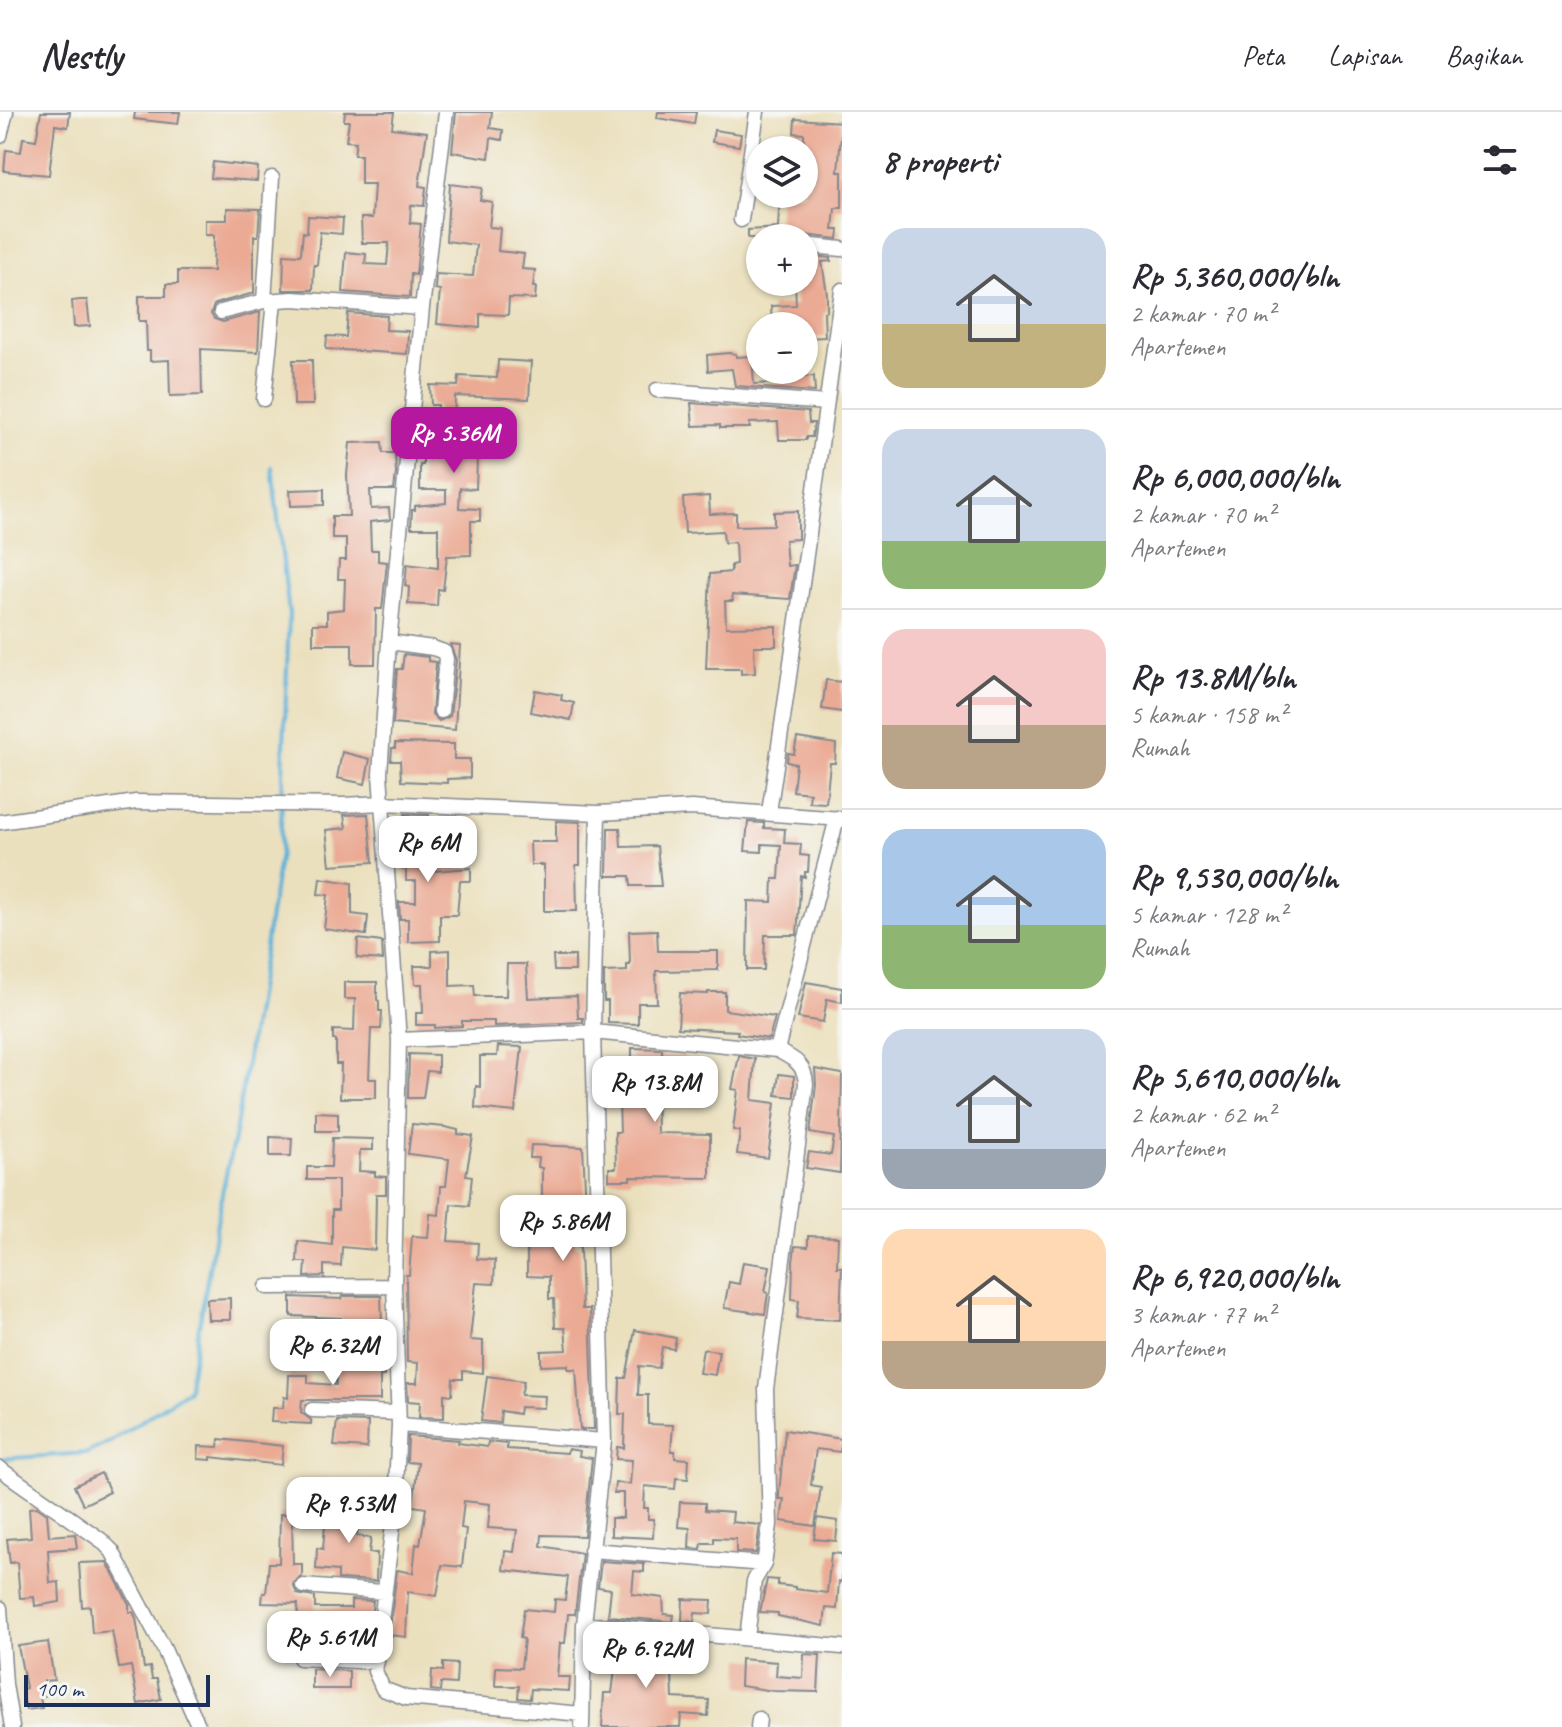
<!DOCTYPE html>
<html lang="id">
<head>
<meta charset="utf-8">
<style>
  :root { --surface:#fff; --page:#f2f2f3; --text:#2b2b33; --muted:#7c7c81; --line:#e1e1e2; --accent:#b5179e }
  body { margin:0; font-family:Caveat,sans-serif; background:var(--page); color:var(--text); height:100vh; display:flex; flex-direction:column; font-size:30px; white-space:nowrap }
  * { box-sizing:border-box; margin:0 }
  p { font-size:26px; color:var(--muted) }
  .icon { flex:none; width:44px; height:44px; fill:none; stroke:currentColor; stroke-width:2; stroke-linecap:round; stroke-linejoin:round }
  .map { position:relative; flex:1; overflow:hidden }
  .sheet { display:flex; flex-direction:column; background:var(--surface); width:720px }
  .sheet>* { flex:none }
  .controls { position:absolute; left:746px; top:24px; display:grid; gap:16px }
  .controls a { display:grid; place-items:center; width:72px; height:72px; border-radius:50%; background:var(--surface); box-shadow:0 2px 6px #0004; font-size:40px }
  .scale { position:absolute; left:24px; bottom:20px; width:186px; box-sizing:border-box; padding-left:8px; border:4px solid #1b2f5e; border-top:0; font-size:22px; line-height:28px; white-space:nowrap; color:#1b2f5e; -webkit-text-stroke:6px #f6f6f2; paint-order:stroke }
  .price { position:absolute; translate:-50% -68px; padding:0 18px; border-radius:16px; background:#fff; color:#222; font-size:26px; line-height:52px; filter:drop-shadow(0 2px 4px #0008) }
  .price::after { content:''; position:absolute; left:50%; top:48px; width:24px; height:18px; margin-left:-12px; background:inherit; clip-path:polygon(0 0,100% 0,50% 100%) }
  .price.active { background:var(--accent); color:#fff }
  ul { padding:0; list-style:none }
  li { display:flex; align-items:center; gap:24px; height:200px; padding:0 40px }
  li+li { border-top:2px solid var(--line) }
  li span { display:grid; place-items:center; flex:none; width:224px; height:160px; border-radius:24px; color:#555 }
  li>.icon { margin-inline-start:auto }
  span .icon { width:96px; height:96px; fill:#fffc; stroke-width:1 }
  li b { font-size:34px }
  h2 { display:flex; justify-content:space-between; align-items:center; height:96px; padding:0 40px; font-size:34px }
  header { display:flex; align-items:center; gap:48px; box-sizing:border-box; height:112px; padding:0 40px; background:var(--surface); border-bottom:2px solid var(--line) }
  header strong { font-size:38px }
  nav { display:flex; gap:44px; margin-inline-start:auto; font-size:28px }
  main { display:flex; flex:1; min-height:0 }
  .map>svg:first-child { display:block }
</style>
</head>
<body>
<header>
<strong>Nestly</strong>
<nav><a>Peta</a><a>Lapisan</a><a>Bagikan</a></nav>
</header>
<main>
<div class="map">
<svg width="842" height="1615" viewBox="0 0 842 1615">
  <rect width="100%" height="100%" fill="#f6f6f2"/>
  <filter id="ink" filterUnits="userSpaceOnUse"><feTurbulence type="fractalNoise" baseFrequency=".0125" numOctaves="2"/><feDisplacementMap in="SourceGraphic" scale="16" xChannelSelector="R" yChannelSelector="G"/><feConvolveMatrix kernelMatrix="1 2 1 2 8 2 1 2 1" color-interpolation-filters="sRGB"/></filter>
  <filter id="wash" filterUnits="userSpaceOnUse"><feTurbulence type="fractalNoise" baseFrequency=".006" numOctaves="4" result="noise"/><feDisplacementMap in="SourceGraphic" scale="32" xChannelSelector="R" yChannelSelector="G"/><feGaussianBlur stdDeviation="1.8" result="paint"/><feColorMatrix in="noise" values="0 0 0 0 0 0 0 0 0 0 0 0 0 0 0 0 0 1.4 0 .05"/><feComposite in="paint" operator="in"/></filter>
  <g filter="url(#wash)">
    <rect width="100%" height="100%" fill="#ebe0bd"/>
    <g fill="none" stroke-linecap="round" stroke-linejoin="round">
      <path stroke="#5cb0d8" stroke-width="4" d="M0,1347L87,1341L110,1330L188,1278L223,1076L235,1022L280,741L289,502L272,355"/>
    </g>
    <g id="blocks">
      <path fill="#ebaa94" fill-rule="evenodd" d="M41,0H70L68,15L55,13L49,63L4,59L6,38L21,40L23,26L36,28Z
        M135,0H180L178,12L134,7Z
        M345,0H394L392,16L427,20L419,74L426,75L424,94L411,93L410,111L421,112L416,163L411,162L410,185L343,180L346,140L366,142L365,152L387,153L389,131H362L361,106H372L374,72H361V43H354L356,30L346,29L349,9H344Z
        M456,0H492L490,16L503,18L502,28L491,26L489,46L452,40Z
        M658,0H696L694,12L657,6Z
        M795,7L842,10L838,60H842V96H835L833,118H839L838,127L805,123L797,126H748V118L778,116L780,82H804V22L794,21Z
        M714,18L741,22L739,34L712,30Z
        M213,50L258,55L257,69L211,66Z
        M450,72L482,76L480,88L492,90L489,115L500,116L498,139L524,142L522,157L535,158L533,175H536L535,187L509,186L508,203L480,202V216L437,212L440,178L435,177L436,162L473,164L476,133L446,129Z
        M227,96L260,97L258,124H254V181L218,191L214,193L211,202L214,207L223,210L260,200L258,240L201,237L202,283L170,284L169,248L150,249V239H147L146,209H139V184H166V172H178V159H213L214,123H205V108H227Z
        M308,104L343,106L342,122L320,120L317,153H314L313,178H283L284,142L300,143L301,141L303,120L307,121Z
        M804,143L831,146V149L822,150L827,182V199L824,200L825,225L804,226V214H772L771,194L796,193L795,170H804Z
        M80,188H87L90,214L74,215L72,189Z
        M348,201L387,204L386,218L408,219L407,242L326,237L327,224L346,225Z
        M729,241L736,242V245L752,244L754,272L780,271L779,258H798V265L814,264L815,280L735,274L732,257L708,259L707,243Z
        M293,248H312L313,293H294Z
        M498,248L531,250L529,287L455,284L453,338H456V347H477L476,377L460,376L459,396L480,397V409H471V443L447,444L443,478L438,477L437,494L408,492L409,475L405,474L407,452L438,456V416H411L412,398H415V394L446,391V378H420V353H423V317H437L438,293H431L430,273L458,274L459,264L497,266Z
        M691,291L808,300L809,311H814L812,325H806V328H779L778,310L749,311L750,316H720V313L693,314Z
        M382,330L383,341H395L396,361L394,378H370L371,397L389,396L390,408L370,410L371,438H378V449L387,450L382,497H376L375,552H352V532H313V512H327V499L344,497L345,467H338L339,448H346V426H332V404H349L347,363L350,331Z
        M324,377V393L291,394L290,378Z
        M709,384L710,402L736,401V414L774,413V400L798,399V427L785,428L787,454L795,453L790,487L732,483L733,489H725L726,515L776,514V534H754L755,561L741,562V557H706L710,462L731,460V453L736,452L735,430L724,431L723,419L685,421L683,386Z
        M450,532L460,533L455,618L393,612L397,557H402L404,542L428,545V549L436,550L432,602L439,609L450,604L456,548Z
        M826,568L842,570V600L822,597Z
        M535,578L562,583L561,588L574,591L571,608L531,600Z
        M797,626L836,632L835,651H830L826,691L809,690L810,681L793,679L796,652L787,650L788,641L794,642Z
        M395,631L454,632V647H470V666L447,667V671L401,669L400,649H391L392,636H395Z
        M342,640L370,647L365,672L337,666Z
        M368,702L373,750L330,753L326,718L346,716L344,703Z
        M405,702L429,703V738L434,737L435,759L471,756V769H460L457,803H440V829L408,830V807H400L399,790H416V769H406V757H403V738H406Z
        M556,709L580,710V753H576L577,799H544V753H531L530,730H556Z
        M748,710L764,711V716L785,717L784,731L801,732L800,743L809,744L808,760H805V765L801,764L797,823H765L764,858H747L748,789L772,790L773,767H779L781,733L762,732V740L745,739Z
        M608,716H620L621,735L657,734L661,774H631L630,764H607Z
        M320,766L352,771V802L368,804L366,823L324,817L328,783L318,782Z
        M657,818L658,839H718V858L656,859L657,891H638V912L608,911V889H604V860L627,859V853H630L629,819Z
        M358,827L382,830L383,848L357,846Z
        M450,838V874L474,873L475,884H506L507,852H526L528,886L577,884L578,906H583V910L494,914V909H462V914L435,916V913H416V901H423L422,872H415L414,854H432V839Z
        M553,844H575V859H554Z
        M344,870H377V888L379,889V899H382L381,917H371L369,967H376V986H340L341,952H336V928H333V918L354,919L355,887H344Z
        M806,870L842,876V890L827,887L823,910L798,906Z
        M708,880H725V898L775,905L769,927L737,922L738,919L678,916L680,881L708,882Z
        M498,934L522,935L515,1000L475,996L476,974L480,975V944H497Z
        M632,936L662,937V944H685V959H695V974L656,972L657,1021L710,1022V1066L630,1065V1068H609V1056H616L615,1020H620L619,987H611V975H626V954H632Z
        M409,942L438,943V960L427,959L423,986H408Z
        M739,944L755,947L752,988L775,991L768,1046L737,1042L740,1019L733,1018L738,978L732,977Z
        M815,957L842,962L840,1061L806,1056L809,1040L831,1043L834,1025L810,1021L816,973Z
        M779,962L794,964V985L776,983Z
        M316,1000L338,1001V1019H316Z
        M412,1012L445,1015L458,1018V1022L473,1024L466,1063L472,1064L469,1094L451,1092L448,1129L478,1131L477,1147L495,1148L494,1172L476,1171L471,1218L470,1228L483,1229V1261L463,1259V1267H453L452,1283L444,1282V1306L419,1305L420,1290L408,1289L407,1271H417L418,1251L407,1250L406,1163H409L412,1124L428,1125L430,1102L439,1103L441,1074H446L449,1047L408,1042Z
        M270,1025L292,1026L291,1044H270Z
        M332,1026L373,1027V1038H360L359,1059L375,1060V1064L386,1065V1082H376L375,1138L342,1135L341,1154L324,1153V1164L305,1165L306,1150H297L298,1129L332,1133V1098H338V1068H307V1055H331Z
        M531,1033L583,1035L586,1096H575V1134L580,1135L582,1197H590L594,1317H580L576,1257H568V1253L541,1254V1239L567,1238L565,1216H555L554,1187H549V1165L527,1164V1094L542,1095V1056L538,1055L539,1046H530Z
        M808,1124L838,1125L837,1155H842L840,1208L797,1206L799,1188L792,1187L793,1150L795,1134L808,1135Z
        M743,1150L770,1154L765,1180L768,1181L765,1202L724,1196L729,1170L739,1172Z
        M343,1184H381L382,1214L341,1213V1206L291,1204V1185L342,1187Z
        M230,1186V1208H208L207,1187Z
        M635,1218L676,1226L674,1237L662,1235L659,1256L639,1254L638,1283H648V1312L673,1313L671,1339H675V1346L689,1347L688,1367L676,1366L675,1377L645,1374L644,1396H648V1407H654L653,1426L611,1424V1406H623V1381H614L615,1371L630,1372L632,1348L616,1347L617,1335L624,1336L625,1302H619L620,1266H626Z
        M703,1237L719,1239L715,1263L699,1261Z
        M383,1243L384,1264H380V1288H302L301,1300L311,1308V1312L271,1310L272,1296H283L284,1285L288,1286L289,1263H308V1271L336,1273V1245Z
        M487,1264L524,1269L521,1283L545,1284L544,1296L520,1295L519,1302L501,1299L500,1311L481,1309Z
        M337,1309L368,1310L367,1336L334,1334Z
        M785,1318L842,1327L840,1340L816,1337L811,1373L821,1375L815,1414L781,1409L784,1387H779V1382Z
        M408,1324L459,1328L458,1331L487,1335L488,1330L497,1331L507,1332V1337L567,1341L568,1337L580,1339L579,1344L592,1346L584,1424L542,1423L541,1434L582,1441L575,1502H568L565,1531H560L557,1565H570L569,1579L531,1577L530,1587L518,1586L519,1574H495L496,1555L521,1556L524,1527L520,1526L524,1497L554,1500L555,1487L565,1488L568,1465L503,1458L505,1439L514,1440L517,1418L488,1416L490,1392L464,1389L461,1416L466,1417L462,1455L442,1453L437,1484L408,1480L406,1525L389,1523L397,1458L413,1461L416,1432L420,1433L426,1396L413,1394L418,1351L407,1350Z
        M219,1327L283,1334L281,1353L211,1345V1348L198,1347L199,1334L218,1335Z
        M101,1361L110,1380L83,1393L74,1374Z
        M346,1385L374,1386L373,1405L359,1404L357,1424L371,1426L369,1441H377L376,1469L338,1467V1459L316,1457L317,1436L323,1437L325,1413L345,1414Z
        M680,1390L705,1391V1398L733,1400L732,1410L760,1413L756,1441L736,1440V1427L714,1426V1431H702L701,1437L689,1436L690,1416L678,1415Z
        M37,1395L47,1402L49,1424L75,1422L77,1436L48,1438L50,1471L59,1470L60,1490L35,1494L34,1485L20,1486L17,1450L10,1451L7,1427L31,1425L29,1396Z
        M280,1402H292L293,1452H302V1464L293,1472L297,1482L315,1485V1496H351V1488L373,1489L367,1539L304,1536L302,1511H297L298,1492L262,1491L263,1481H266L269,1451H279ZM324,1512H345V1535L326,1534Z
        M817,1406L838,1409L836,1429L814,1427Z
        M831,1441L842,1442V1470L839,1469L837,1497L826,1496L824,1514L778,1504V1501L760,1500L767,1467L778,1468V1473L795,1475V1477L827,1481Z
        M601,1449L644,1452V1460L634,1459L632,1482L663,1486L664,1502L674,1503L673,1510L608,1504L611,1477L598,1475Z
        M107,1450L129,1492V1500H133L136,1506L144,1556L150,1555L152,1567H157L161,1587L138,1592L131,1554L119,1556L112,1519L92,1521L90,1494L82,1495L79,1451Z
        M683,1487L712,1488L711,1502L695,1501L694,1510L682,1509Z
        M619,1525L641,1527L640,1534L671,1537L673,1586L709,1588L708,1604L681,1602L680,1615H602L604,1581H612Z
        M48,1530L54,1568L44,1569L47,1583L40,1585L42,1596L26,1598L22,1577L26,1576L18,1534Z
        M804,1542L820,1543L818,1580L774,1579L740,1574L741,1547L777,1550L776,1564L803,1566Z
        M443,1551L457,1552L456,1572L441,1571L440,1579L431,1578L432,1558L443,1559Z
        M312,1557L349,1559V1577H312Z"/>
    </g>
  </g>
  <g filter="url(#ink)">
    <use href="#blocks" fill-opacity="0" stroke="#83888e" stroke-width="2"/>
    <g fill="none" stroke-linecap="round" stroke-linejoin="round">
      <g stroke="#83888e" stroke-width="17">
        <path id="street" d="M446,0L422,196L389,530L380,662L399,928L394,1174L399,1313L395,1396L375,1559L383,1577L406,1586L582,1602
          M0,24L6,0
          M741,108L757,0
          M804,133L842,137
          M264,189L272,66
          M221,200L264,189L293,187L422,196
          M657,278L826,291
          M264,287L274,189
          M389,530L433,536L444,540L446,547L441,599
          M769,700C796,526 818,352 842,178
          M0,710L136,690L343,693L382,691L598,701L692,696L842,707
          M399,928L593,920L777,938C794,947 805,952 806,972L766,1277L770,1413L764,1452L754,1469L747,1526
          M777,938L837,706
          M267,1175L394,1174
          M312,1298L398,1301
          M399,1313L604,1329
          M0,1357L101,1428L112,1439L163,1535L199,1615
          M591,1438L764,1452
          M303,1474L383,1480
          M0,1496L5,1572L12,1615
          M584,1512L842,1535
          M300,1546L377,1550
          M582,1615L584,1512L604,1329L593,920L598,701
          M758,1615L759,1607"/>
      </g>
      <use href="#street" stroke="#fff" stroke-width="14"/>
    </g>
  </g>
</svg>
<div class="controls">
<a><svg class="icon" aria-label="layers" viewBox="0 0 24 24"><path d="M12 4l9 5-9 5-9-5zM3 14l9 5 9-5"/></svg></a>
<a>+</a>
<a>−</a>
</div>
<div class="scale">100 m</div>
<b class="price active" style="left:454px;top:363px">Rp 5.36M</b>
<b class="price" style="left:428px;top:772px">Rp 6M</b>
<b class="price" style="left:655px;top:1012px">Rp 13.8M</b>
<b class="price" style="left:563px;top:1151px">Rp 5.86M</b>
<b class="price" style="left:333px;top:1275px">Rp 6.32M</b>
<b class="price" style="left:349px;top:1433px">Rp 9.53M</b>
<b class="price" style="left:330px;top:1567px">Rp 5.61M</b>
<b class="price" style="left:646px;top:1578px">Rp 6.92M</b>
</div>
<section class="sheet">
<h2>8 properti<svg class="icon" aria-label="filters" viewBox="0 0 24 24"><path d="M4 7h16M4 17h16"/><circle cx="9" cy="7" r="2"/><circle cx="15" cy="17" r="2"/></svg></h2>
<ul>
<li><span style="background:linear-gradient(#c9d6e8 60%,#c2b280 0)"><svg class="icon" aria-label="home" viewBox="0 0 24 24"><path d="M3 11l9-7 9 7M6 9v11h12V9"/></svg></span><div><b>Rp 5,360,000/bln</b><p>2 kamar · 70 m²</p><p>Apartemen</p></div></li>
<li><span style="background:linear-gradient(#c9d6e8 70%,#8fb573 0)"><svg class="icon" aria-label="home" viewBox="0 0 24 24"><path d="M3 11l9-7 9 7M6 9v11h12V9"/></svg></span><div><b>Rp 6,000,000/bln</b><p>2 kamar · 70 m²</p><p>Apartemen</p></div></li>
<li><span style="background:linear-gradient(#f6c9c9 60%,#b9a48a 0)"><svg class="icon" aria-label="home" viewBox="0 0 24 24"><path d="M3 11l9-7 9 7M6 9v11h12V9"/></svg></span><div><b>Rp 13.8M/bln</b><p>5 kamar · 158 m²</p><p>Rumah</p></div></li>
<li><span style="background:linear-gradient(#a9c7e8 60%,#8fb573 0)"><svg class="icon" aria-label="home" viewBox="0 0 24 24"><path d="M3 11l9-7 9 7M6 9v11h12V9"/></svg></span><div><b>Rp 9,530,000/bln</b><p>5 kamar · 128 m²</p><p>Rumah</p></div></li>
<li><span style="background:linear-gradient(#c9d6e8 75%,#9aa5b1 0)"><svg class="icon" aria-label="home" viewBox="0 0 24 24"><path d="M3 11l9-7 9 7M6 9v11h12V9"/></svg></span><div><b>Rp 5,610,000/bln</b><p>2 kamar · 62 m²</p><p>Apartemen</p></div></li>
<li><span style="background:linear-gradient(#ffd9b3 70%,#b9a48a 0)"><svg class="icon" aria-label="home" viewBox="0 0 24 24"><path d="M3 11l9-7 9 7M6 9v11h12V9"/></svg></span><div><b>Rp 6,920,000/bln</b><p>3 kamar · 77 m²</p><p>Apartemen</p></div></li>
</ul>
</section>
</main>
</body>
</html>
